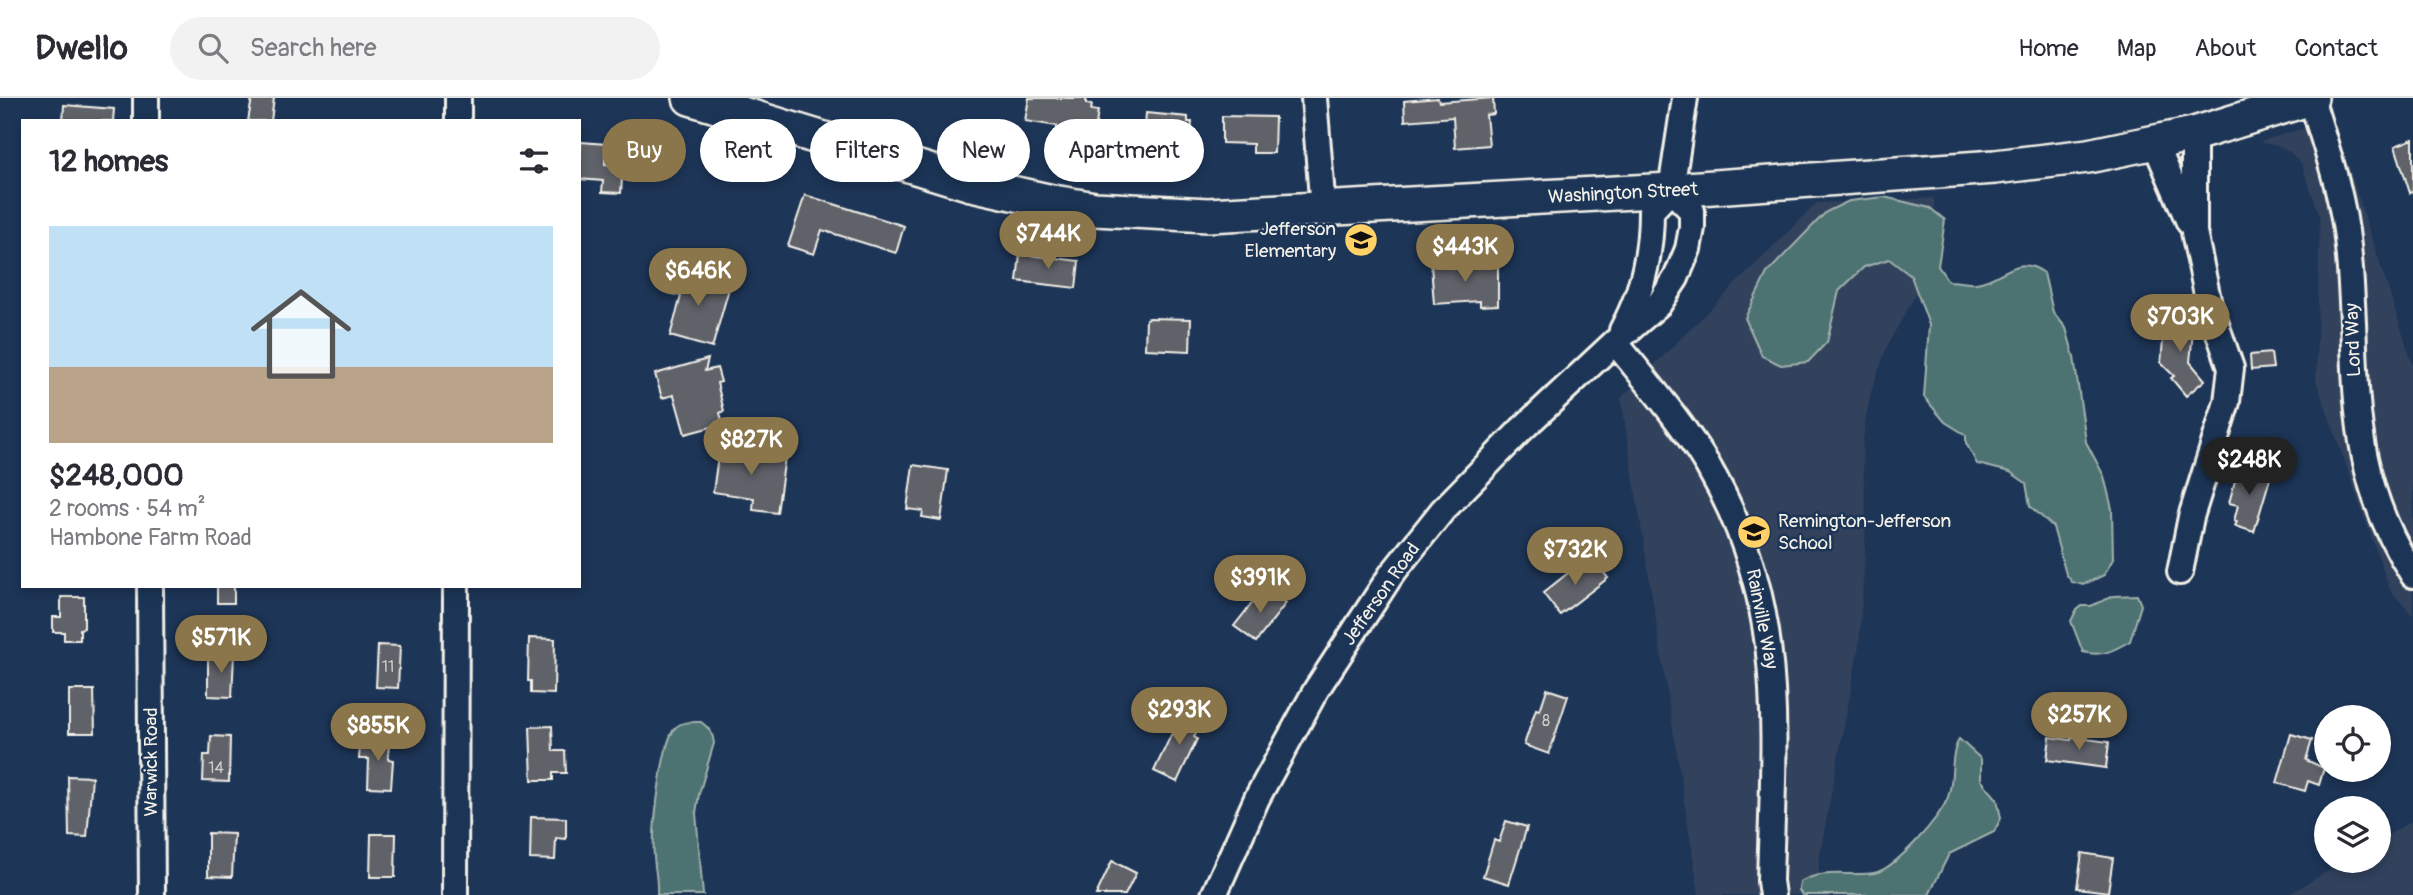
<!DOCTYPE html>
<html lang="en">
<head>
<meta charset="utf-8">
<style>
  :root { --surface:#fff; --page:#f2f2f3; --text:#2b2b33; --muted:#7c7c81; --line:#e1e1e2; --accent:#8a764a }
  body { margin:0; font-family:Pangolin,sans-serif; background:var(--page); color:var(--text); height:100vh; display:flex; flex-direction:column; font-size:26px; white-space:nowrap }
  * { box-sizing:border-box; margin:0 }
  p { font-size:23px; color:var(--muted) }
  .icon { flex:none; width:38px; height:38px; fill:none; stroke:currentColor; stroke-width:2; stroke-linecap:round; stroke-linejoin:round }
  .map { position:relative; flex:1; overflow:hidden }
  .details { position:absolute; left:21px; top:21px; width:560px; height:469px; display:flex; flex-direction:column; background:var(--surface); border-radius:0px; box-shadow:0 4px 10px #0003 }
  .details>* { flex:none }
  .hud { position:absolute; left:602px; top:21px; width:665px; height:63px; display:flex; gap:14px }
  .controls { position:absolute; left:2314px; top:607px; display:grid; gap:14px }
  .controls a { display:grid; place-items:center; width:77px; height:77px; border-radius:50%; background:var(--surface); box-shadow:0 4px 10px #0003; font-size:35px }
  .price { position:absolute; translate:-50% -60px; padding:0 16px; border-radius:24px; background:var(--accent); color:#fff; font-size:23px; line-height:46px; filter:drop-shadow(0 2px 4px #0008) }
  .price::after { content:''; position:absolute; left:50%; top:42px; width:21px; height:16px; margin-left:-10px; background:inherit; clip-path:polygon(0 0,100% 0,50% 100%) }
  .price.current { background:#222; color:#fff }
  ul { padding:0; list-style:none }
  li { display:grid; align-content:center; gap:14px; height:371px; padding:0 28px }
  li+li { border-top:2px solid var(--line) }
  li span { display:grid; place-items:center; height:217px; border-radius:0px; color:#555 }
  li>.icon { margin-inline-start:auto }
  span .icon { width:126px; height:126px; fill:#fffc; stroke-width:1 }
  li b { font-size:30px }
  h2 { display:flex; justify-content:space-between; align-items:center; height:84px; padding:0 28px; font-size:30px }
  .chip { padding:0 24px; border-radius:32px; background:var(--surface); box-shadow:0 4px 10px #0003; font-size:24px; line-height:63px }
  .chip.current { background:var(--accent); color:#fff }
  header { display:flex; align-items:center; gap:42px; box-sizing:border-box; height:98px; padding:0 35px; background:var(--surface); border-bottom:2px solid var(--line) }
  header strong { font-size:33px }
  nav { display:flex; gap:38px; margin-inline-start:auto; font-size:24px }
  .search { width:490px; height:63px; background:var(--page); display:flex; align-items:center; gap:18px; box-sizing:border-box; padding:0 24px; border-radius:38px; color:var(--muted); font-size:26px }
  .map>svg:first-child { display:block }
</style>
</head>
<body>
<header>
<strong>Dwello</strong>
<div class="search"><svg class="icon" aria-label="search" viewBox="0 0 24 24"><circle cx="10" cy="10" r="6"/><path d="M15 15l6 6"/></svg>Search here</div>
<nav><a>Home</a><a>Map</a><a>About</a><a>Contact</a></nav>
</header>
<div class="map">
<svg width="2413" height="797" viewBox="0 0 2413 797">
  <rect width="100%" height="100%" fill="#1d3557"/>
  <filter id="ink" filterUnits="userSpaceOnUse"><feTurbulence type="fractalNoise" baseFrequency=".0143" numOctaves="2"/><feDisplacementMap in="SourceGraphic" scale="14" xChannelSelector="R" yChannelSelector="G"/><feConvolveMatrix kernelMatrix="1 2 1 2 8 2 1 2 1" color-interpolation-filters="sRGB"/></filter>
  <g filter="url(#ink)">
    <path fill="#31425d" d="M2333,21L2413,267V518L2390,492L2316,282L2320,118L2301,65L2290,54L2278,48L2259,44Z
      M1934,100L1935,133L1924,181L1887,248L1871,294L1866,319L1862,351L1866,415L1865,454L1859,548L1819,761V797H1699L1621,300L1817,105Z
      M2413,722V797H2288L2344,763H2378V743Z"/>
    <path fill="#4e7272" stroke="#a1b2ad" stroke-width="2" d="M1884,99L1930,110L1945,122L1938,168L1948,183C1957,183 1967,186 1976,185C2003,182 2016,154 2044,175L2053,214L2066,230L2074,259L2086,344L2104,378L2112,411L2113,461L2104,477L2083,487L2072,484L2066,476L2053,429L2030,408L2026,385L2010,374L1977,366L1966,345V337L1945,324L1924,299L1929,227L1911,178L1889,161L1864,169L1839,193L1827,244L1808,264L1781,267L1762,258L1745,220L1767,175L1826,114L1849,103Z
      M2137,497L2141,507L2130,543C2113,553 2102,559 2083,554L2071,523L2076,513L2082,508H2091L2114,498Z
      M701,624C709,630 713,635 714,645L699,696L696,715L703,797H657C658,783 655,772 654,759C652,736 661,647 675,630C682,623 692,624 701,624Z
      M1959,641L1981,661V682L1997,701L2001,720L1994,734L1949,756L1929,797H1802L1799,792L1800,784C1824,770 1849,779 1874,775C1894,772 1942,718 1948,699C1955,679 1949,660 1959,641Z"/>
    <path fill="#61626b" stroke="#f4f1e8" stroke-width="2" d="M252,0H274L271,23H248Z
      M1029,0H1086V6L1092,7L1091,12L1098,13L1094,40L1069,36V32L1057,31V28L1025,23Z
      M1438,0L1439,4L1493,0L1494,16L1486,17L1489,47L1455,50L1453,19L1405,23L1404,3Z
      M64,7L114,11L113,23H63Z
      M1146,15L1188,19V24H1192L1189,59L1143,54Z
      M1222,18L1275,19L1274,55H1253V46L1222,45Z
      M2413,41V94L2410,95L2395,48Z
      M581,44L606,46L605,66L623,67L621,95L602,94L603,83L579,81Z
      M805,97L904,128L896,155L822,132L814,156L788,148Z
      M1020,156L1079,163L1076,190L1017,183Z
      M1452,165L1453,170L1498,167V207L1480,208V203L1434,206L1431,167Z
      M676,171L730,187L712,250L670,238L681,198L669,195Z
      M1149,220L1191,221L1190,253L1145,251L1146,221Z
      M2165,220L2194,223L2190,264L2205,282L2186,298L2171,280L2174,278L2161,265Z
      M2271,255L2273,270L2251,272L2250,257Z
      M708,261L705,273L717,270L721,284L717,285L724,313L720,315L723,326L685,336L674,297L662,300L655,276Z
      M719,351L759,356L760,352L775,353L774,358L785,359L777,415L753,412L754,400L713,394Z
      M913,367L948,372L941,422L922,419L923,413L907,411Z
      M2239,368L2271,377L2254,434L2235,428L2237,424L2234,423L2238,407L2229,405Z
      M1593,461L1608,480L1560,517L1543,495L1573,471L1576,475Z
      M217,488H234V505H217Z
      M1265,489L1286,505L1256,544L1234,528Z
      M61,499H84V530L80,531V542H64V534H53V519H61Z
      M529,540L555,541L554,596L531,595V583H528Z
      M378,547L400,548L398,590L376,589Z
      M208,556L234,557L232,599L208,598Z
      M1547,591L1568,598L1549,656L1524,647L1536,611L1540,612Z
      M69,592H94L95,635H69Z
      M1183,612L1203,621L1194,639L1197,641L1177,684L1154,673Z
      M552,628L553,653H565L566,675H553V682H532L530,629Z
      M2291,636L2312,642L2306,662L2324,670L2319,687L2308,683L2305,693L2277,685Z
      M211,638L230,639L229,684L203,683L204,657H210Z
      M2050,639L2071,642V639L2109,644L2106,670L2047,662Z
      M371,642L389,643L388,661L393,662L391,690L368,689L369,661H359L360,646H371Z
      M68,678L92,679L87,739L69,738Z
      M531,719L566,720V741L556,740L555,762L530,761Z
      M1506,723L1527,729L1509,786L1483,778L1494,742L1499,744Z
      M208,735L234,736L232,779L208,778Z
      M371,736H396L395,779H370Z
      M2082,755L2113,760L2108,794L2077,790Z
      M1112,763L1136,775L1125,797H1096Z"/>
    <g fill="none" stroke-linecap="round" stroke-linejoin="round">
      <g stroke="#f4f1e8" stroke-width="30">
        <path id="street" d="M146,0V23
          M1314,0L1323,112
          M2311,0C2326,49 2343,97 2348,149C2361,273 2341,364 2413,477
          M458,23V0
          M2155,45L2189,124
          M1671,92L1685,0
          M1622,232C1643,194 1651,156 1651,113L1671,92
          M1615,244C1647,284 1682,324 1708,368C1788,506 1774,631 1770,783L1772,797
          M2180,474L2191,419L2227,304L2231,270L2209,206L2194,134V36
          M150,488L152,797
          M455,797L456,488
          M1214,797L1257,700L1316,592L1391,477L1442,413L1522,331L1615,244L1659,206L1676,180L1688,151L1692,130V113L1671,92"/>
      </g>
      <g stroke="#f4f1e8" stroke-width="38">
        <path id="secondary" d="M690,0L971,86L1053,104L1095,111L1208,117L1671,92L1995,69L2088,58L2194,36L2311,0"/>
      </g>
      <use href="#street" stroke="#1d3557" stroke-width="24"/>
      <use href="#secondary" stroke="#1d3557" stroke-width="33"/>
    </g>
  </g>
  <defs>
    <g id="school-disc" transform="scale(1.75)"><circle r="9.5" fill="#ffd166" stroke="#1d3557"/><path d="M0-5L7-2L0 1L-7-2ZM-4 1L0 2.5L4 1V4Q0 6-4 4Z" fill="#111"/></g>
  </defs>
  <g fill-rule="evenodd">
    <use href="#school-disc" x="1361" y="142"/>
    <use href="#school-disc" x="1754" y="434"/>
  </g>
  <g text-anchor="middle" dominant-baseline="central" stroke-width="5" stroke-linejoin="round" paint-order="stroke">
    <g font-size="16" fill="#cfcdc9">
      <text x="388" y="569">11</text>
      <text x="1546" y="623">8</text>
      <text x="216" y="670">14</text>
    </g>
    <g font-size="19" fill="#f4f1e8" stroke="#1d3557">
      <text transform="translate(1623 95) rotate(-3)">Washington Street</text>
      <text transform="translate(2353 242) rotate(-92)">Lord Way</text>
      <text transform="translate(1381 496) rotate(-55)">Jefferson Road</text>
      <text transform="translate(1762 521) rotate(79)">Rainville Way</text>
      <text transform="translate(151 664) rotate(-90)">Warwick Road</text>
    </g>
    <g font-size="19" fill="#f4f1e8" stroke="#1d3557" text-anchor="end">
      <text x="1336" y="131">Jefferson<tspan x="1336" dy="22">Elementary</tspan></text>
      <text x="1778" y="423" text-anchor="start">Remington-Jefferson<tspan x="1778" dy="22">School</tspan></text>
    </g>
  </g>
</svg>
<div class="controls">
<a><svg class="icon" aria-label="locate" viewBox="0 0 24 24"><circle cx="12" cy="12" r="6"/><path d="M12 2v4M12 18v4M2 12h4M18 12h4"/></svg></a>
<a><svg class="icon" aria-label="layers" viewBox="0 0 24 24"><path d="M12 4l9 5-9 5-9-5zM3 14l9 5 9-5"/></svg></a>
</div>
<b class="price" style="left:1048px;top:173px">$744K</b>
<b class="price" style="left:1465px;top:186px">$443K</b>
<b class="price" style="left:698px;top:210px">$646K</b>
<b class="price" style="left:2180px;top:256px">$703K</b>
<b class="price" style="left:751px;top:379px">$827K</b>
<b class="price current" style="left:2249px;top:399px">$248K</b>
<b class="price" style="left:1575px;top:489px">$732K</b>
<b class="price" style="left:1260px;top:517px">$391K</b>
<b class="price" style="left:221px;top:577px">$571K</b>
<b class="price" style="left:1179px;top:649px">$293K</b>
<b class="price" style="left:2079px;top:654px">$257K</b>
<b class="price" style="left:378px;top:665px">$855K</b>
<div class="hud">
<a class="chip current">Buy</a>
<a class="chip">Rent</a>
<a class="chip">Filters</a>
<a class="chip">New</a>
<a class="chip">Apartment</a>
</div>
<section class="details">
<h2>12 homes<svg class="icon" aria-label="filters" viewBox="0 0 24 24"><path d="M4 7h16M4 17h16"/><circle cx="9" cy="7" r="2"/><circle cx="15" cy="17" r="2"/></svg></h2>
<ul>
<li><span style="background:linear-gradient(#bfe0f5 65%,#b9a48a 0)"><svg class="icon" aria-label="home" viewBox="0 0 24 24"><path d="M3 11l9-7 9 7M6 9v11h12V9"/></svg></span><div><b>$248,000</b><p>2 rooms · 54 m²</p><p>Hambone Farm Road</p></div></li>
</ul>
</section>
</div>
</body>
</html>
